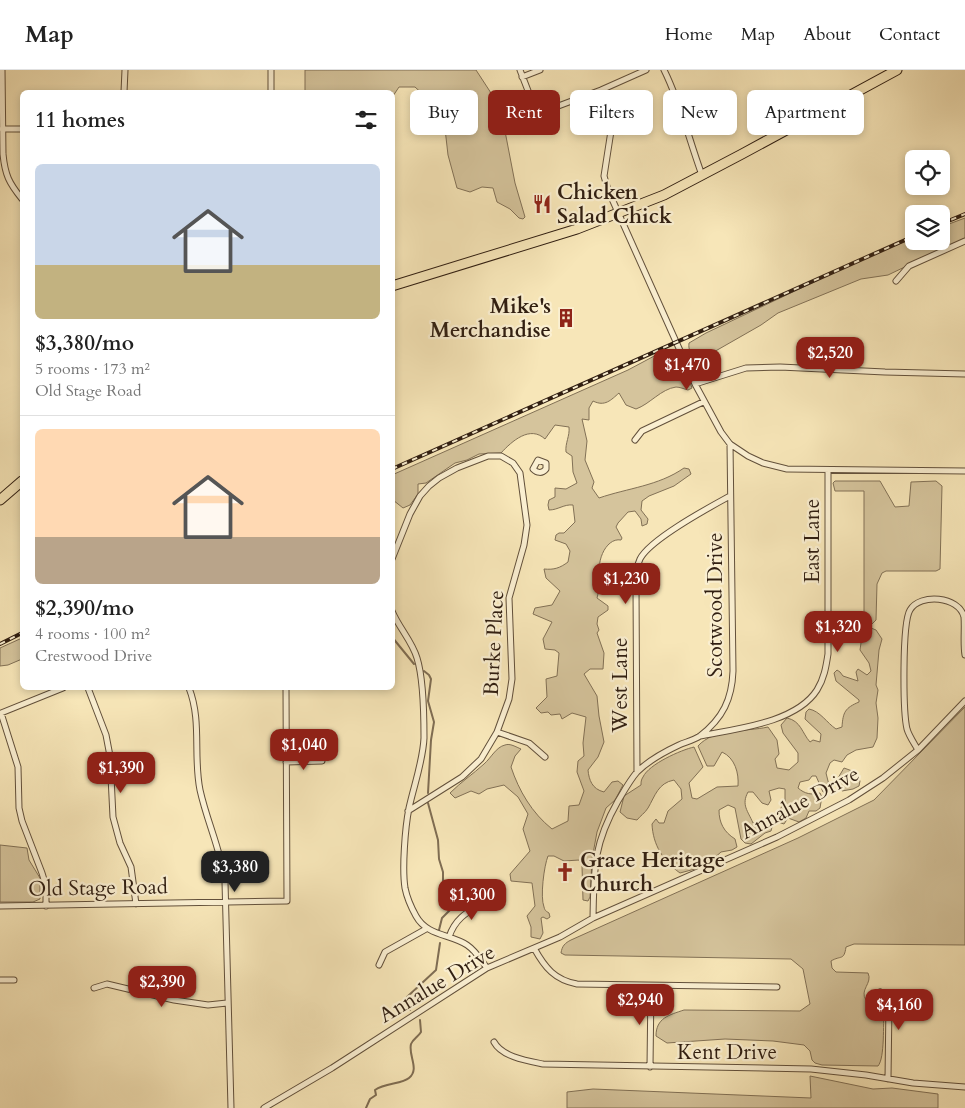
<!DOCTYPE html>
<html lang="en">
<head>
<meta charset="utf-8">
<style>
  :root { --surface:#fff; --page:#f6f6f6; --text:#222; --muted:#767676; --line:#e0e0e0; --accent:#8f2418 }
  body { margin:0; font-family:Cardo,serif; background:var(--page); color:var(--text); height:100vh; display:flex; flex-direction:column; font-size:19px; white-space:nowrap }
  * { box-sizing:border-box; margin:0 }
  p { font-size:16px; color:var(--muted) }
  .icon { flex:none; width:28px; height:28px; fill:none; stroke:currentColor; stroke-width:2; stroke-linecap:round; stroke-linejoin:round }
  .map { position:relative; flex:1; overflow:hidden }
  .details { position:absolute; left:20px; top:20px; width:375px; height:600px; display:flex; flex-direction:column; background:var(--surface); border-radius:8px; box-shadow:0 2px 8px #0003 }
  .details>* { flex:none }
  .top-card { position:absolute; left:410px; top:20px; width:475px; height:45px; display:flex; gap:10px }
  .tools { position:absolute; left:905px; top:80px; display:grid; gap:10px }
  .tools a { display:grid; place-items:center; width:45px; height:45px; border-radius:8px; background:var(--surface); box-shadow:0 2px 8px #0003; font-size:25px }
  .price { position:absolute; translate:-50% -42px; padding:0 11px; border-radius:10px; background:var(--accent); color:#fff; font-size:16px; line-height:32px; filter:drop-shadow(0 1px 2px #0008) }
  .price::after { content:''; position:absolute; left:50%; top:30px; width:15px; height:11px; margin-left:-8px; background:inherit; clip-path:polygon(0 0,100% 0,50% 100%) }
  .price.current { background:#222; color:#fff }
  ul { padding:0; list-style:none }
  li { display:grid; align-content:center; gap:10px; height:265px; padding:0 15px }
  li+li { border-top:1px solid var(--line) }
  li span { display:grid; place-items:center; height:155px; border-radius:8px; color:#555 }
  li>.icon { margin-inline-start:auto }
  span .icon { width:90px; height:90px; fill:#fffc; stroke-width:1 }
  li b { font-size:21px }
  h2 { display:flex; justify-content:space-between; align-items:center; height:60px; padding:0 15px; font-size:21px }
  .tag { padding:0 18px; border-radius:8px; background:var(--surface); box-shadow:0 2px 8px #0003; font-size:18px; line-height:45px }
  .tag.current { background:var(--accent); color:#fff }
  header { display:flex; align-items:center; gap:30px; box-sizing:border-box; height:70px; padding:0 25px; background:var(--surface); border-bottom:1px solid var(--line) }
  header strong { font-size:24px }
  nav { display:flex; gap:28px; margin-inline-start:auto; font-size:18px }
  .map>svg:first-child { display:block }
</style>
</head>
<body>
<header>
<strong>Map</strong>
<nav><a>Home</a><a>Map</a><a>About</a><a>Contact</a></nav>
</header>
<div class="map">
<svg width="965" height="1038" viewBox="0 0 965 1038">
  <rect width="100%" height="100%" fill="#f7e6b8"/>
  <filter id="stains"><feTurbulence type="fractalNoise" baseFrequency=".004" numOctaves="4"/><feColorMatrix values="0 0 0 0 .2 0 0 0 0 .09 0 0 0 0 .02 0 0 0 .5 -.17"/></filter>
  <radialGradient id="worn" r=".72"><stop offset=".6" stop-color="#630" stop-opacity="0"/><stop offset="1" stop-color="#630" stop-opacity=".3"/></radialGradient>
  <path fill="#d5c49c" stroke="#827156" d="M305,0H476L491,23L504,56L515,113L525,147L523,149L519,148L510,139L497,132L493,118L482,117L470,122L457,118L448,85L444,50L438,38L415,17H399L393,26L392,22H305Z
    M965,148V168L888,205L861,209L778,243L761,255L712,283C702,287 687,288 689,273L706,263L869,186L914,168V171H941V157Z
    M666,282L678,286L682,291L692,318L688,320C684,319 680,317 676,317C661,319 650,334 636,339L626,335L619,323C611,330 605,337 593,331L589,338V350L582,349L587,371L585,390L594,412L592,418L599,428C628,418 658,416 684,398L689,399L691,404L674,416L649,426L642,431L641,440L648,449L647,454L642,456L641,449L635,441L628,442L618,453L616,457L622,468L621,470C605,467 594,496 602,509L596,516L598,524L597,528L608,536V540L598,547L597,554L599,560L597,563L604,583L603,599H590L584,604L597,626L599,646L604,672L598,687L588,700C589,710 592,719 604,722L612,712L618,711L623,715L615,730L606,738L597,762L592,789L590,827L588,831L583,830L582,796L579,790L564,791L554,786H548C544,796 540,827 544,837C545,841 546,841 549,843L550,847L547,849L543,847L541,848L543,863L540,869L531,867V857L527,846L535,836L532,813L511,811L510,804L530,781L523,759L528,744L518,727L504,715L487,719L479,724L471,721L455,728L450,723C461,712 473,704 484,694C491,688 496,677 505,675C510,673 516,677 521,679L515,686L511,697C519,721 532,743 552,759L568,751L569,736L579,735L584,721L577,702L578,691L584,686L583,673L586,647L572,643L562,649L560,644L551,645L548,642L541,643L536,638L547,627L546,609L557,606L559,583L555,580L545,579L543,569L552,552L533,544L535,538L552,535L560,521L546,508L544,499C554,500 560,498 568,492L570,481L566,474L555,470L556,465L559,463H564L575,452L573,435C564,434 558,440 549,440L548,435L549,430L555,427V418L566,419L577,413L573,402L572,386L566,382C565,373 570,366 569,357L555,355L545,369C530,355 512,371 501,383L479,384L467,390L455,393L426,413L418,414V424L410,435L403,438L393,430L392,405L628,300L658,284Z
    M835,411H880L895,437L909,436L911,412L936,411L942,416L940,499L936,501H886L882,503L877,514L876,550L872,554L868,553L864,548V421H835L833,413Z
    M871,558L876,560L882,569L879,580L876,615L878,620L876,633L878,648L877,668L873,677L856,680L847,685L842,692L834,690L830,693L826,703L830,719L826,722H823L816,706H812L809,710L800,712L798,718C805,724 811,725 820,723L823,729L821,732L820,738L816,741H809L806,748L799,752L788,748L784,754L778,752L776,745L785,732V719L779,718L769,721L771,730L768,735L762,733L753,722H748C741,735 748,741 753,753L767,749L773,753L771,761L765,763L751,774L745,773L741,769L735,738L728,735L719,740C719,753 724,762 735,769L737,777L732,780L721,782L713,789H705L695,799L680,803C663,791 653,775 652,754L656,749L659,753H664L668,741L682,729L681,719L674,710C658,713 655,726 648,738C645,743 640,746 637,750L627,748L620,742L624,726L641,715C641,712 641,710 643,707C649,694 681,680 694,677L703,697L689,713L692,728L697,729L717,717L738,716C739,703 735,688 722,682L714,696H707L698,676C714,658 746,662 768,657L777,670L779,684L775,689L777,698L789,700L798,692V683L783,663L781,655L787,648C801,651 802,663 810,672L813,670L820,672L821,664L805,649L806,642L809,639C820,641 827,653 836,659L842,657C843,642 845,638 859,632V630L836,611L834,603L837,600L840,602L843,606L858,611L856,602L858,599L867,605L871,601L869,593L860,580L861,573Z
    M22,568V589L8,595L0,596V578Z
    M965,637V875L854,874L846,877C844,891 841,885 831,891L832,898L836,902L868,903C873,913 859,920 866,930C871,936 879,934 884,941C883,953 885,988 878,996L822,995L815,993L812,990L810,981L804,975L773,971L725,969L667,973L656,966C656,948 669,945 684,940L800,941L810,934L803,899L791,889L565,885L561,883C562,876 565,873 571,870L798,768L874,730Z
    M844,698L855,702L860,711L859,716L853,719L842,721L835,713Z
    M0,775L27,778L29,790L40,808V829L33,832H0Z
    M810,1006L873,1019L892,1018L938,1024V1038H567V1022L593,1019L811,1028Z"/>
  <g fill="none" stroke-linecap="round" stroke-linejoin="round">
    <path stroke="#7f6d53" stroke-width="2" d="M392,567L414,594
      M424,601L429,605L431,609L428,631L434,652L431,670L428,723
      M428,733L438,770L439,789L443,802V817L451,830L450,840L442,848L439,860
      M410,940L407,931V927L436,900L440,873
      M366,1038L370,1029L376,1025L375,1020C385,1013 402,1014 409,1008C420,999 408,986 411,974C413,969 418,967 421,962L420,950"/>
    <g stroke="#62503b" stroke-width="7">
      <path id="street" d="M2,0L3,84C5,105 9,113 22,129
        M271,0V22
        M520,0L537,44L601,20L646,0
        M664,0C681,34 689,70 702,105
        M522,7L540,0
        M601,20L609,43L611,61L604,106L608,120L695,314L721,362L730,374L748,386L763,393L787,399L965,401
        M124,22L125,0
        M2,59H22
        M896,211L909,196L965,171
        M695,314L746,298L780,297L885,302L965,304
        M635,370L642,361L703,332
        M538,390L546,393V399C542,404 537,403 533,399Z
        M392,489L410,444L420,426L429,416L439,408L457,398L488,386H501L513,393L520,403L527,455L524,475L509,528L512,609L509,629L497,662L481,689L462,707L408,741
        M392,541C399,558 412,571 417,588C423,607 424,647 424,668C423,691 414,715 409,738C405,758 402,799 405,818C407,828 411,837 416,846C427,866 450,864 467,875C476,881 481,890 487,898
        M88,618L106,665L110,686L113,747L120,773L131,797L136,834
        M189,618C202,651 193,686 200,720C207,752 221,780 225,812L231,1038
        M497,662L529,673L545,687
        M700,666C735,659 796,653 817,620C824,609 826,597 828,584V400
        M918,680C914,673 909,666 907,659C903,642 902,553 910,540C920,523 959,526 964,547C965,559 963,573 965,585
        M286,692L322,691
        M637,702L636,516C636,507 636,497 640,489C650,469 710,437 730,426
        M0,836L287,831L286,618
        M46,836V816L42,803L22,751L19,738L18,697L1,643L63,618
        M593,848C594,799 593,775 618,731C624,721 630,710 637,702C649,690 664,682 679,675C686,672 694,670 700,666C723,648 732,629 733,601L730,374
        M449,867C456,846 470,841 488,830
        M534,878C545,898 555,910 577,914L777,917
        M379,895L385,882L426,859
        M0,910H14
        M94,918L107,914L174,930L208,935L227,933
        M880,922L889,933L888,1009
        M494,972C502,987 528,991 543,994L811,999L866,1005L913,1013L965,1017
        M650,997L651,916
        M264,1038L332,998L487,898L560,867L593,848L777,767L849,730L883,708L918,680L965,631"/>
    </g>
    <g stroke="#301e11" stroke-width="11">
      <path id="primary" d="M392,216L577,159L664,125L742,84L897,0
        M0,430L22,411"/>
    </g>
    <use href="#street" stroke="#faefd1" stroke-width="5"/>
    <use href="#primary" stroke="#f7e6b8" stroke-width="9"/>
    <g stroke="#301e11" stroke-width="4">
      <path id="rail" d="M941,154L965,144
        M392,399L914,166
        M0,574L22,563"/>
    </g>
    <use href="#rail" stroke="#faefd1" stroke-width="2" stroke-dasharray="5.5" stroke-linecap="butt"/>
  </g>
  <defs>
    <g id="restaurant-bare" transform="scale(1.5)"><path d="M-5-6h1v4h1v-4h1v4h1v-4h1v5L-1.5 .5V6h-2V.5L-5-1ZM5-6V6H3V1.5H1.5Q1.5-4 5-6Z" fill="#8f2418" stroke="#faefd1" stroke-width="2.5" paint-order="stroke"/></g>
    <g id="building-bare" transform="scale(1.5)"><path d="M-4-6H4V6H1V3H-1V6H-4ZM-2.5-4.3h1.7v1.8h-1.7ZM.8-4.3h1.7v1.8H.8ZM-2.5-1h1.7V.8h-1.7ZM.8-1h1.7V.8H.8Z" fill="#8f2418" stroke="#faefd1" stroke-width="2.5" paint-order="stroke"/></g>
    <g id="church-bare" transform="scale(1.5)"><path d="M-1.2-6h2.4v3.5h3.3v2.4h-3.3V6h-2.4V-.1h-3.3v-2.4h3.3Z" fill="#8f2418" stroke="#faefd1" stroke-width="2.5" paint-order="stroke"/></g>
  </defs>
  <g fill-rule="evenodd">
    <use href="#restaurant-bare" x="542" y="134"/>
    <use href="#building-bare" x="566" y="248"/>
    <use href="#church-bare" x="565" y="802"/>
  </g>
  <g text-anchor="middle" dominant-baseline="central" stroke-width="4.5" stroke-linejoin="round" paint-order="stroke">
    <g font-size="21" font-weight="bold" fill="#301e11" stroke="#faefd1" text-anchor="start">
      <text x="557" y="122">Chicken<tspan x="557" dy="24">Salad Chick</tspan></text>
      <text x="551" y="236" text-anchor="end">Mike's<tspan x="551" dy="24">Merchandise</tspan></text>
      <text x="580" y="790">Grace Heritage<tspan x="580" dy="24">Church</tspan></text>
    </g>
    <g font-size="21" fill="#301e11" stroke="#faefd1">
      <text transform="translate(812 471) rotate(-90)">East Lane</text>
      <text transform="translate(715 535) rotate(-90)">Scotwood Drive</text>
      <text transform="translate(494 573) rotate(-87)">Burke Place</text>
      <text transform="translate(620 615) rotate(-90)">West Lane</text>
      <text transform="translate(800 733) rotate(-28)">Annalue Drive</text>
      <text transform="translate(98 818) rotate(-1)">Old Stage Road</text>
      <text transform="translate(437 914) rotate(-31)">Annalue Drive</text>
      <text x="727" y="982">Kent Drive</text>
    </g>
  </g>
  <rect width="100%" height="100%" filter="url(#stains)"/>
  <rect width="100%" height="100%" fill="url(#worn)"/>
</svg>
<div class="tools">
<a><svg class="icon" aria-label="locate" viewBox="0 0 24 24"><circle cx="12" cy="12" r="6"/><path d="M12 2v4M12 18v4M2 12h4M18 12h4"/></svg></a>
<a><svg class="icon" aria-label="layers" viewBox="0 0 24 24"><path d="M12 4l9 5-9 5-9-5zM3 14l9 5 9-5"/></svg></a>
</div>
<b class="price" style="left:830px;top:309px">$2,520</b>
<b class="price" style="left:687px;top:321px">$1,470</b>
<b class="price" style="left:626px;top:535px">$1,230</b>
<b class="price" style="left:838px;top:583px">$1,320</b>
<b class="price" style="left:304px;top:701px">$1,040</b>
<b class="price" style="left:121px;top:724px">$1,390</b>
<b class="price current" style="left:235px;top:823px">$3,380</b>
<b class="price" style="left:472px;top:851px">$1,300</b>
<b class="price" style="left:162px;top:938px">$2,390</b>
<b class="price" style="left:640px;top:956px">$2,940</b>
<b class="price" style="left:899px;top:961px">$4,160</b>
<div class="top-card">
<a class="tag">Buy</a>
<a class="tag current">Rent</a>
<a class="tag">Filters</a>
<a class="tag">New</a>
<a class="tag">Apartment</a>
</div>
<section class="details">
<h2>11 homes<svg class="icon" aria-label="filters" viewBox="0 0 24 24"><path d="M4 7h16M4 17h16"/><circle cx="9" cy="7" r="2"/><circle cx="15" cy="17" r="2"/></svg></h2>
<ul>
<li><span style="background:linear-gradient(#c9d6e8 65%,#c2b280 0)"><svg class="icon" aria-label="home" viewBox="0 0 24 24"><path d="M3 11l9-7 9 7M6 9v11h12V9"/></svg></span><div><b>$3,380/mo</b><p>5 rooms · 173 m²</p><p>Old Stage Road</p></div></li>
<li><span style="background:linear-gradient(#ffd9b3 70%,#b9a48a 0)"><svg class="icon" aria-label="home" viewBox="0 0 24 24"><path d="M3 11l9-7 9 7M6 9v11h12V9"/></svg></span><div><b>$2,390/mo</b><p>4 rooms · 100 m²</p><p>Crestwood Drive</p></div></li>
</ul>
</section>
</div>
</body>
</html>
